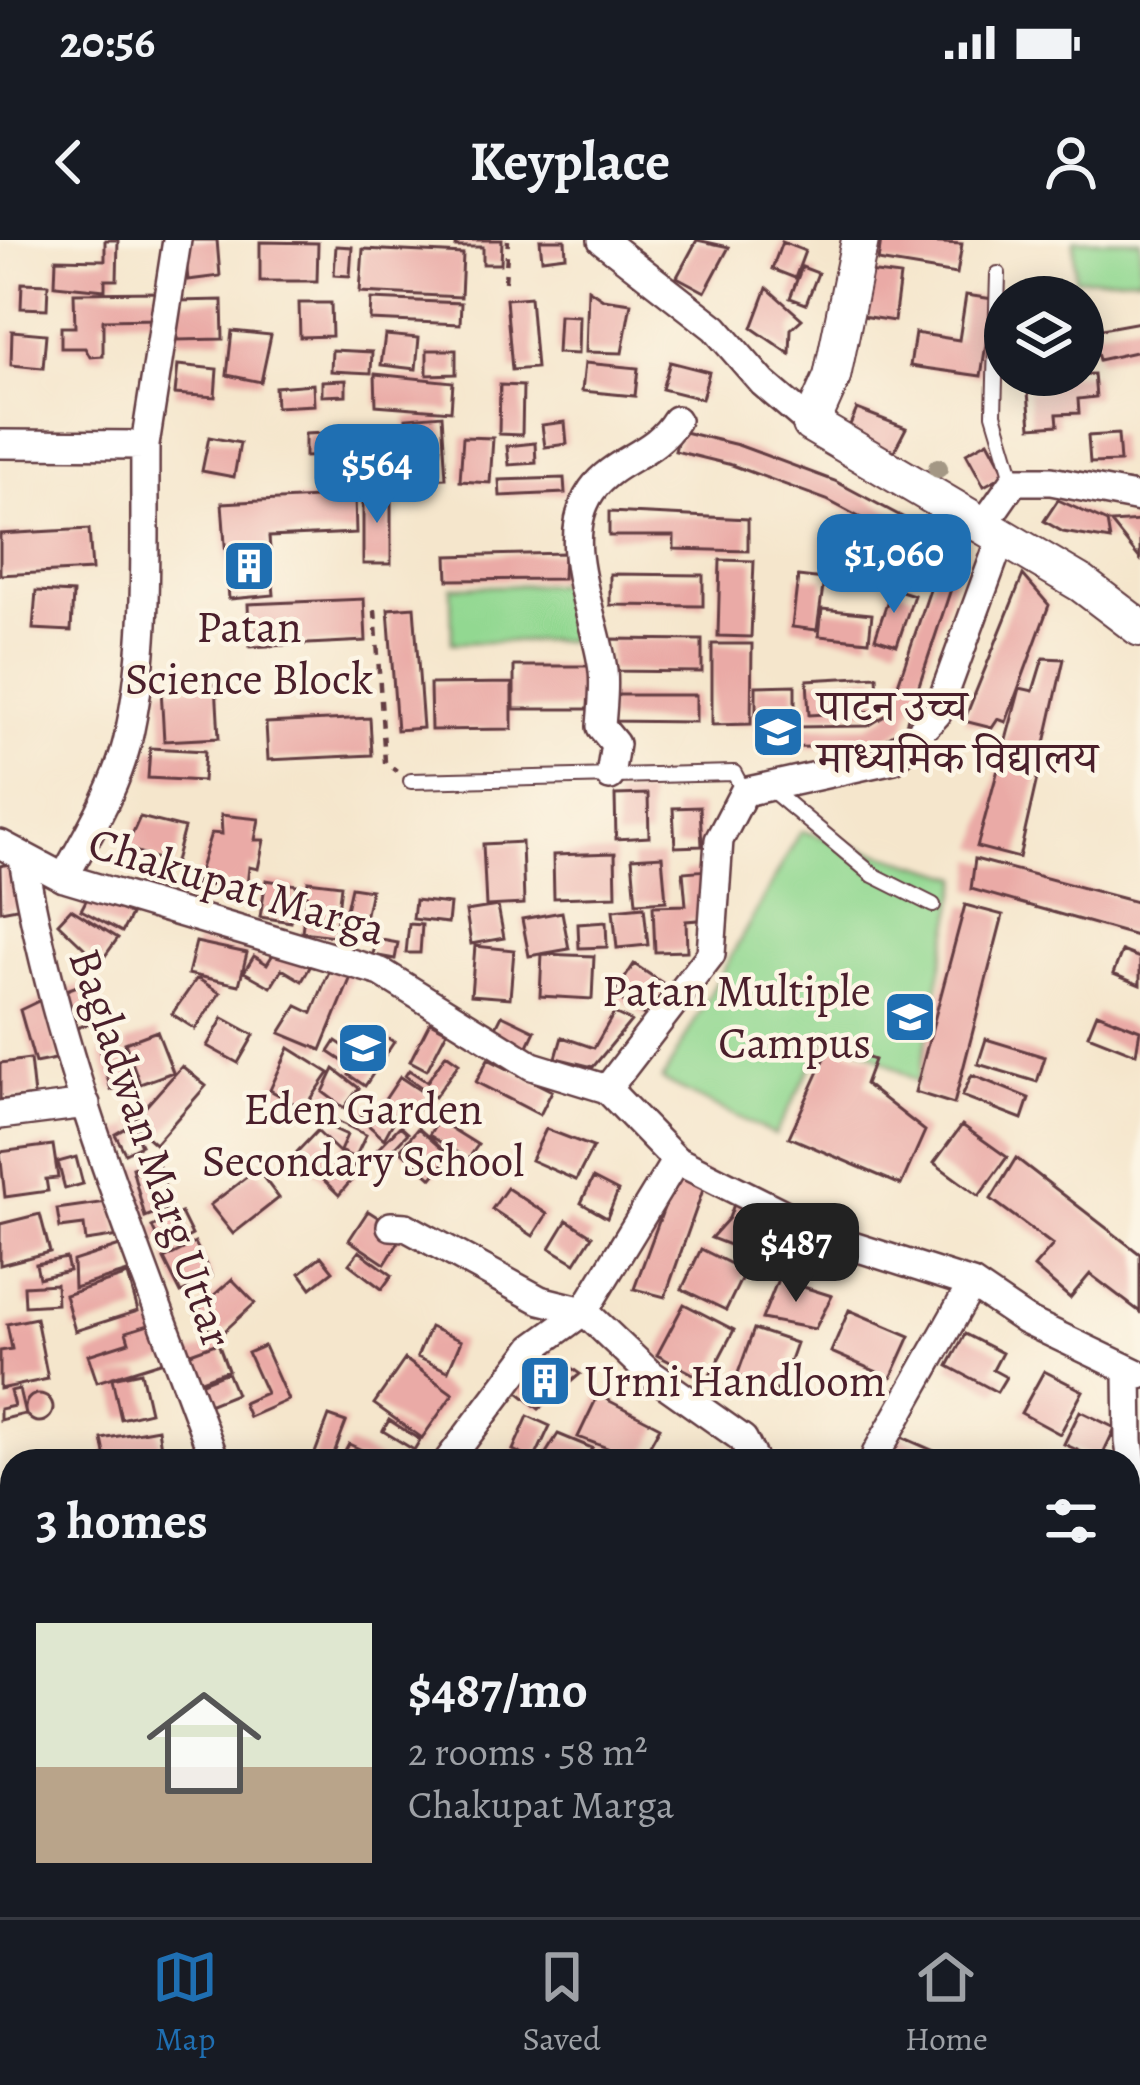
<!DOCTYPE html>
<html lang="en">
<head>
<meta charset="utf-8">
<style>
  :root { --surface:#171b24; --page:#242831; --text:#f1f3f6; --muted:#9ea1a6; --line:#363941; --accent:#1f6fb2 }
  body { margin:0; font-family:Alegreya,"Noto Serif Devanagari",serif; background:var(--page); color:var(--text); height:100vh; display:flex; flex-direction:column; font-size:45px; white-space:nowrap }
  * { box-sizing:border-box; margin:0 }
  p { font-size:39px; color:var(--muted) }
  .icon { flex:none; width:66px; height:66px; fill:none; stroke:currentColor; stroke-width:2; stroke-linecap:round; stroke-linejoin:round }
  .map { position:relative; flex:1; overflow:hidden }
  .side { position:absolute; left:0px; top:1209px; width:1140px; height:468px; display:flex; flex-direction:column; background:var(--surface); border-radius:36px 36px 0 0; box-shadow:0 6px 30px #0003 }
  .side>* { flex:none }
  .fabs { position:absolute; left:984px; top:36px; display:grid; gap:24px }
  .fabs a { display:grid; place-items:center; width:120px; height:120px; border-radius:50%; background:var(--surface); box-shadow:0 6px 30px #0003; font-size:60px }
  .price { position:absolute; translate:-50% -102px; padding:0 27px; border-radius:24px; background:var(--accent); color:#fff; font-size:39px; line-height:78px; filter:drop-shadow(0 3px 6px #0008) }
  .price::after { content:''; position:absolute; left:50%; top:72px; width:36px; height:27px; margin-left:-18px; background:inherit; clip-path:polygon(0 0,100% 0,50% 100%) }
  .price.active { background:#222; color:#fff }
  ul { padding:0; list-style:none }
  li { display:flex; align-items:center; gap:36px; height:300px; padding:0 36px }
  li+li { border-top:3px solid var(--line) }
  li span { display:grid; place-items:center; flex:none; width:336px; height:240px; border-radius:0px; color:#555 }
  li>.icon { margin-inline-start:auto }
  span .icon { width:144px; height:144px; fill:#fffc; stroke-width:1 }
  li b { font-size:51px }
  h2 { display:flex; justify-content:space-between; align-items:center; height:144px; padding:0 36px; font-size:51px }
  .status { display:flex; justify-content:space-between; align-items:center; height:84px; padding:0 60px; background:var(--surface); direction:ltr }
  .status svg { height:33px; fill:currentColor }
  header { display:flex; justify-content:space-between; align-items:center; height:156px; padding:0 36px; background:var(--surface); font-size:54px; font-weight:700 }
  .tab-bar { display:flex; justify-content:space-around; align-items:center; height:168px; border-top:3px solid var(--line); background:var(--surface); font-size:33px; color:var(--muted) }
  .tab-bar a { display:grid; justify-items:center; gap:6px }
  .tab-bar .active { color:var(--accent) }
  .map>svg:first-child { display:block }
</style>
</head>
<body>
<div class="status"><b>20:56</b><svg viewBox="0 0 49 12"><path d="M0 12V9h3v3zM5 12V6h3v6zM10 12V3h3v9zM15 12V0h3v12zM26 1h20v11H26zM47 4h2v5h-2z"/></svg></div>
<header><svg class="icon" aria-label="back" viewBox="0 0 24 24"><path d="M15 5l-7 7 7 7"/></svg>Keyplace<svg class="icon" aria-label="person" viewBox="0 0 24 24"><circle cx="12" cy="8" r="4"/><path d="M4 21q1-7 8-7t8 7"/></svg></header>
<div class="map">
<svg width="1140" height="1677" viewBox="0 0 1140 1677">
  <rect width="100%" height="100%" fill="#fcf5e5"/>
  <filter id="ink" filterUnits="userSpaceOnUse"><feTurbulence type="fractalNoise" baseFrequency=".00833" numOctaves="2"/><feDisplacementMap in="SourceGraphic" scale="24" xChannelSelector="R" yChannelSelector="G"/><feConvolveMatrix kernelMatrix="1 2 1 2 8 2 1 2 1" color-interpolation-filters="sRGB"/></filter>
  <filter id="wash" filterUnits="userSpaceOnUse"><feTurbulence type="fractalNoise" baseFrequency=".004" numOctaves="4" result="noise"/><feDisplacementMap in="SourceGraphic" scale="48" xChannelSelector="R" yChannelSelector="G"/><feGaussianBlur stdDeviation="2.7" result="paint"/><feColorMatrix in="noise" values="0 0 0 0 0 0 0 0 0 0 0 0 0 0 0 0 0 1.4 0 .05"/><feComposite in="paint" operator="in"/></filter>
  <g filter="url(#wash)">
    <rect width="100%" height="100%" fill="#f5e6cc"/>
    <path fill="#92d891" stroke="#6e7c5e" stroke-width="3" d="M1074,0H1140V37L1075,39Z
      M570,344L571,400L452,403L451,347Z
      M801,591L960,637L918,842L831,789L775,895L662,840Z"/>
    <g id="blocks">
      <path fill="#eaaaa6" d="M105,0H118L117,40H105V50L55,45L56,19L105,20Z
        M184,0H217L220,36L188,40Z
        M457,0H502L501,24H483V7H456Z
        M540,0H565L566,16L542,19Z
        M697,0L729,7L705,52L677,37Z
        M881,0L962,4L957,34L878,21Z
        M260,2L318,3L317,41H260Z
        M782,2L805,11L795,38L772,29Z
        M336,6L352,7L350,36L334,35Z
        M363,9L463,14L461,57L360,52Z
        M802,27L818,33L806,64L790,58Z
        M868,32L900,36L894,81L862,76Z
        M22,43L48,44L47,69L21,68Z
        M767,48L802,79L791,89L790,114L752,88Z
        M588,49L603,59L631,63L622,113L586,112Z
        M159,52V79L103,80V116L90,117L85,108H61V87H75L74,53Z
        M966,55L993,59L981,136L910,126L915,93L959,100Z
        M530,57L536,128L512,130L506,59Z
        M371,59L461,63L460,84L370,80Z
        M222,60L223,99L177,100V61Z
        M299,63H331L332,96L300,97Z
        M559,75L579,76L578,114L557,113Z
        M1140,82V111L1099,120L1091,91Z
        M12,91L46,94L43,128L11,125Z
        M232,91L271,95L261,142L227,135Z
        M385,95L419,98L416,129L381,125Z
        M332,110L372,112L371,133L331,131Z
        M427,110H456V134L427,135Z
        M670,122L709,132L702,159L662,149Z
        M585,123L638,128L635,156L582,151Z
        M178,125L217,129L215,157L175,154Z
        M375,134L453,142L451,171L376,165Z
        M1094,134L1096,157L1078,159L1079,173L1057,174L1058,185L1031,187L1028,152L1047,151L1046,135Z
        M346,140V155L322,156V141Z
        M313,144L314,165L276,167L275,147Z
        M500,145L523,146L522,195L499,194Z
        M857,169L906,188L892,215L846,194Z
        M442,175L446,238L409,239L406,178Z
        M565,182L567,204L545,207L542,185Z
        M680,191L738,205L835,241L964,310L905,487L874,506L756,508V446L795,445V487L868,486L888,474L940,320L827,260L732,225L675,211Z
        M325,193V216L305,217V194Z
        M1118,194L1120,222L1090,223L1088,196Z
        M209,197L240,203L234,237L202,231Z
        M463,197L493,198L490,243L460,241Z
        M988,201L1006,234L984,246L966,213Z
        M535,203L536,223L509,225L507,206Z
        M336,225L361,226L360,249H336Z
        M564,238L565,253L500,256L499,240Z
        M363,249H391V324H363Z
        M355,256L356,293L269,297L274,355L229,359L222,263Z
        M1058,260L1107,282L1110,300L1063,292L1044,281Z
        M609,272L748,279V311L674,309V296H609Z
        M1140,281V319L1111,283Z
        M89,289L92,330L0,335V294Z
        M564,313L563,339L448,340L447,316Z
        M720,320L754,321L751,397L718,396Z
        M610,334L703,335V366L610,365Z
        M1023,335L1049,365L1006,482L998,479L992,488L964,481Z
        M798,336L824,339L817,390L792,387Z
        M892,348L914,355L897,405L875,398Z
        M36,351L73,353L71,391L33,389Z
        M364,359L366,401L250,407L248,364Z
        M414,367L423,488L397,490L388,369Z
        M822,369L872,374L869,401L819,396Z
        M610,399L702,400V432L610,431Z
        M712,404H752L751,484L712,485Z
        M1043,418L1064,419L1019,618L977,607L1020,448L1033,451Z
        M514,426H597L598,469H514Z
        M877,436L879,471L809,475L807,440Z
        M512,443V489L431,490L430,444Z
        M216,444L219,498L164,501L161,448Z
        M609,455H696V482L608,481Z
        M370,478L372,515L268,520L266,483Z
        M150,508L205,511L203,541L148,538Z
        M648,554L649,597L616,599L615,555Z
        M700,567L702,606L675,607L673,568Z
        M221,575L259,579L255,600H264L258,629L249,627L247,646L195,645L211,593L222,594Z
        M140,577L184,588L174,625L126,608Z
        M522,602L524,664L486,666L483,604Z
        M615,613L616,656L554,658L553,615Z
        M662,616L666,661L636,663L632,618Z
        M975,619L1140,663V697L971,649Z
        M13,623L22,667L1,671L0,626Z
        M708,630L711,679L686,681L687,711L655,712L653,666L686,665L683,632Z
        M266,640L297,645L291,682L260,677Z
        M308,641L341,645L335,696L302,692Z
        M351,647L371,650L365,678L345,674Z
        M90,653L131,675L122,692L81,670Z
        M415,660L450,664L448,683L413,679Z
        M965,665L1003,675L954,864L915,852Z
        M498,666L504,698L471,704L466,671Z
        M644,667L648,705L617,708L613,670Z
        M71,669L118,698L100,723L58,683Z
        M562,672L569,709L529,716L522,679Z
        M606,682L607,707L579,708L578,684Z
        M409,684L422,685L420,713H406Z
        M376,699L398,703L395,719L373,715Z
        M196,702L247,713L239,745L188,734Z
        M475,706L514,710L510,758L471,755Z
        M277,708L310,727L302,741L282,729L271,747L244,732L254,716L267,724Z
        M1122,711L1140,718V745L1113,734Z
        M542,714L594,716L592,759L540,756Z
        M332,724L353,732L321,810L280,793L297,766L312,773Z
        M634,724L667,746L647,777L614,755Z
        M197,738L220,753L195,789L172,774Z
        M80,745L93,782L74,789L61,752Z
        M43,759L60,818L35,823L20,770Z
        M614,773L631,781L593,827L556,818L562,797L594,808Z
        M1097,773L1140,790L1136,814L1088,795Z
        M502,775L535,791L526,810L492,795Z
        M223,778L254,795L238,823L207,806Z
        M430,782L447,791L427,830L410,821Z
        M157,791L173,832L140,844L125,803Z
        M383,795L394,802L365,846L349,835L353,828L329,812L336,801L366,821Z
        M986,799L1045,817L1037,842L978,824Z
        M831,805L874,820L865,844L925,891L901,945L789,897Z
        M123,806L134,843L111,850L100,813Z
        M289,808L329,833L304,869L270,850Z
        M446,814L459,823L435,857L405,836L409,830L427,842Z
        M30,819L34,856L0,860V823Z
        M488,819L552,851L540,875L476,842Z
        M182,826L206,846L155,904L131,883Z
        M334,829L359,848L344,868L323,852Z
        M972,835L1029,858L1022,879L962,856Z
        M400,837L427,855L418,869L410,863L399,879L380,867Z
        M368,865L395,879L384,899L360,878Z
        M438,880L478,905L468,919L429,895Z
        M337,881L366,895L355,918L340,911L347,895L334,889Z
        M131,885L141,905L125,913L115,894Z
        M962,885L1007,917L979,956L934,923Z
        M400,886L408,893L383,919L375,912Z
        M418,888L450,916L432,938L400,910Z
        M546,889L593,907L576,940L531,920Z
        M317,891L359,931L339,955L296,913Z
        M53,905L58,938L46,939L48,951L5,957L0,912Z
        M76,917L83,944L65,949L58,922Z
        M1016,918L1140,1014V1072L1090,1034L1070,1058L1034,1027L1053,1005L991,959Z
        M157,920L171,967L145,977L132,928Z
        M679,927L709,933L665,1057L634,1049Z
        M257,929L279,958L233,994L210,965Z
        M593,938L618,951L607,978L581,963Z
        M507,948L547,974L533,996L492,969Z
        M737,956L783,975L766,1019L711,998L729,978Z
        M114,961L119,996L86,1001L84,985L60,988L57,969Z
        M368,971L404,994L385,1024L349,1000Z
        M181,973L192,995L163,1010L152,987Z
        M40,974L50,1012L0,1025V984Z
        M567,980L592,996L575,1023L550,1008Z
        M791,989L818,998L809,1027L782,1019Z
        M195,1003L212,1037L181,1053L164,1019Z
        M123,1005L131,1031L74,1048L73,1021Z
        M701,1009L745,1031L726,1070L682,1049Z
        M359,1011L392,1035L382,1049L349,1024Z
        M321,1016L333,1031L311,1048L300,1033Z
        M66,1018L69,1031L39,1038L36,1024Z
        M128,1035L138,1071L75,1091L65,1055Z
        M232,1039L255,1063L217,1098L194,1073Z
        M778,1039L832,1056L815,1089L762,1079Z
        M56,1044L57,1064L25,1066L24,1046Z
        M684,1064L734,1090L707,1141L657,1115Z
        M849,1070L910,1096L891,1138L831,1112Z
        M36,1078L48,1139L0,1149V1111L12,1109L7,1084Z
        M155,1083L167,1120L97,1142L88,1115L129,1102L126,1092Z
        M430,1087L461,1101L448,1131L417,1117Z
        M754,1089L796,1103L779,1151L737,1136Z
        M965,1094L1002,1113L993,1130L1006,1137L997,1152L948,1126Z
        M218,1103L228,1130L196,1142L185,1115Z
        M264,1106L288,1160L249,1177L243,1163L266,1153L248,1113Z
        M546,1110L580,1134L539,1169L514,1149Z
        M405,1119L453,1154L422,1198L374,1164Z
        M1044,1131L1083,1151L1060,1194L1021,1173Z
        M141,1132L150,1172L121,1179L112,1138Z
        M227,1132L236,1154L201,1168L192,1146Z
        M19,1149L25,1174L0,1180V1169L14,1166L10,1151Z
        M25 1168a14 14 0 1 1 28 0a14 14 0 1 1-28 0Z
        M598,1155L660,1187L641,1221L578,1197Z
        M1080,1171L1115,1188L1100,1220L1064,1204Z
        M329,1176L346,1182L331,1221H312Z
        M528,1176L550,1186L534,1220L513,1210Z
        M389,1180L420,1200L414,1210L383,1191Z
        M158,1189L163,1221H99L105,1214L102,1199Z
        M558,1194L592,1208L584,1221H541Z
        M895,1194L941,1214L938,1221H905L887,1213Z
        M349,1204L364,1211L383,1221H340Z
        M12,1389V1447L0,1450V1393Z
        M1128,1460L1140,1463L1136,1500L1128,1498Z
        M9,1494L12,1525L0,1529V1497Z
        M1128,1585L1140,1590V1612L1128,1641Z
        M1128,1661L1139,1665L1134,1677H1079L1084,1665H1128Z
        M361,1665H424V1672L363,1677Z
        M846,1665H895L896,1673L847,1677Z"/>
    </g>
  </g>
  <g filter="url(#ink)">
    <use href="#blocks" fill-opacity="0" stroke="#643d43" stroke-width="3"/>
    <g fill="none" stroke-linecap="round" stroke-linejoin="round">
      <g stroke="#643d43" stroke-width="18">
        <path id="service" d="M998,34L994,174L1014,241
          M411,541L734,533L744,552
          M768,547L873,635L933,665"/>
      </g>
      <g stroke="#643d43" stroke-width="32">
        <path id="minor" d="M602,0L715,88L763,143L811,184
          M0,204L145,205L177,0
          M982,287L1014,241H1051L1140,258
          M610,536L615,504L601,487C602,469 605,449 603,431C597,377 556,301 592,250C614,219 655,215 676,180
          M0,604L64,638L381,732L532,826L607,849L676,920L840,1002L972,1044L1025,1080L1140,1135
          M23,619C58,827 143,1024 215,1221
          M64,638C87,595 115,551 127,503C150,406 144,303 145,205
          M607,849L711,714L719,600L744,552L894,519L937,474L1001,299
          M0,875L86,864
          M391,986L406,987L540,1060L584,1071L648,1132L743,1199L754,1221
          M1128,1133L1129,1201L1140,1280
          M876,1214L972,1044
          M448,1221L533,1108L584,1071L676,920
          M0,1291L12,1288
          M0,1460L12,1458
          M0,1642L12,1639
          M329,1677L331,1665"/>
      </g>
      <g stroke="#643d43" stroke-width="40">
        <path id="tertiary" d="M860,0L832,137L811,184L1082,344L1140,388"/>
      </g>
      <path stroke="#643d43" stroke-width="4.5" stroke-dasharray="9 9" stroke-linecap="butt" d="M505,42L508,0
        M375,370L385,522L397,531"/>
      <use href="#service" stroke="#fff" stroke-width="14"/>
      <use href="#minor" stroke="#fff" stroke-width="27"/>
      <use href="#tertiary" stroke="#fff" stroke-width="36"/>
    </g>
    <circle fill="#a39784" cx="938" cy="228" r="10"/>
  </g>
  <defs>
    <g id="building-square" transform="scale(2.7)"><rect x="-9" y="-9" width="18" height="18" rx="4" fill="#1f6fb2" stroke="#fcf5e5"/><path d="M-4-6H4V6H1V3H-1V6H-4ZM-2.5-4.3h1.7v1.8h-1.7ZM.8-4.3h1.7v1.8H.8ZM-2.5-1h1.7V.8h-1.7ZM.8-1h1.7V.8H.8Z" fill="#fff"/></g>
    <g id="school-square" transform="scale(2.7)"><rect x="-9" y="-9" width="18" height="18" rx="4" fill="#1f6fb2" stroke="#fcf5e5"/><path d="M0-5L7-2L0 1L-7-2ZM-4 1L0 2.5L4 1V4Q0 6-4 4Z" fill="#fff"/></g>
    <g id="university-square" transform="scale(2.7)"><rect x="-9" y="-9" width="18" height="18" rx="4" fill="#1f6fb2" stroke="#fcf5e5"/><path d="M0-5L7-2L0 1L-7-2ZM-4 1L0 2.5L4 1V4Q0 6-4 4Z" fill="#fff"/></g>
  </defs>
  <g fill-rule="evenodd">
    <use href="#building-square" x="249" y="326"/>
    <use href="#school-square" x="778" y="492"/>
    <use href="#university-square" x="910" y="777"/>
    <use href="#school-square" x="363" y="808"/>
    <use href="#building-square" x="545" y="1141"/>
  </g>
  <g text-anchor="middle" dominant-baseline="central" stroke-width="9" stroke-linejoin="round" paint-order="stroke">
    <g font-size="45" fill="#4a1f2b" stroke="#fcf5e5">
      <text x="249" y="387">Patan<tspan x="249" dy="52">Science Block</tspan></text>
      <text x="817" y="466" text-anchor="start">पाटन उच्च<tspan x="817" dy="52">माध्यमिक विद्यालय</tspan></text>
      <text x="871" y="751" text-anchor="end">Patan Multiple<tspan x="871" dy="52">Campus</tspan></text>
      <text x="363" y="869">Eden Garden<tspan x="363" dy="52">Secondary School</tspan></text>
      <text x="584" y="1141" text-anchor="start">Urmi Handloom</text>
    </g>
    <g font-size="45" fill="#4a1f2b" stroke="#fcf5e5">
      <text transform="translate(237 646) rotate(17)">Chakupat Marga</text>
      <text transform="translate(151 908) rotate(71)">Bagladwan Marg Uttar</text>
    </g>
  </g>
</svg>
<div class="fabs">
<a><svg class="icon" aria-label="layers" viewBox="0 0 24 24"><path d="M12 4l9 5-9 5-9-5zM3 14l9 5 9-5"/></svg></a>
</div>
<b class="price" style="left:377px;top:286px">$564</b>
<b class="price" style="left:894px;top:376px">$1,060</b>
<b class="price active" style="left:796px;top:1065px">$487</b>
<section class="side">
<h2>3 homes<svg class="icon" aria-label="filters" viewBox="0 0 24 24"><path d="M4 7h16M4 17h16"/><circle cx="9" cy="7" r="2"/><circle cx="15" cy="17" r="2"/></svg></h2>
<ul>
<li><span style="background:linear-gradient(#dfe7d0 60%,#b9a48a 0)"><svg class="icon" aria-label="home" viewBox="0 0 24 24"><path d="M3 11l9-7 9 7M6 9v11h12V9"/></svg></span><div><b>$487/mo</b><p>2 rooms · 58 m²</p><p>Chakupat Marga</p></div></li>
</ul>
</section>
</div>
<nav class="tab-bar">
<a class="active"><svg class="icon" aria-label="map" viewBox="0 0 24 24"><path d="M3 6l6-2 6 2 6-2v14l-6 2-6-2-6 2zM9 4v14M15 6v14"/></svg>Map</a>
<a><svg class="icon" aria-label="saved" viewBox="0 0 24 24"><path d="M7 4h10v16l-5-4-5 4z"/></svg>Saved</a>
<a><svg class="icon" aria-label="home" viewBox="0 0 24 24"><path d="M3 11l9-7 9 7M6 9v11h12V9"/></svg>Home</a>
</nav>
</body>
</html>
